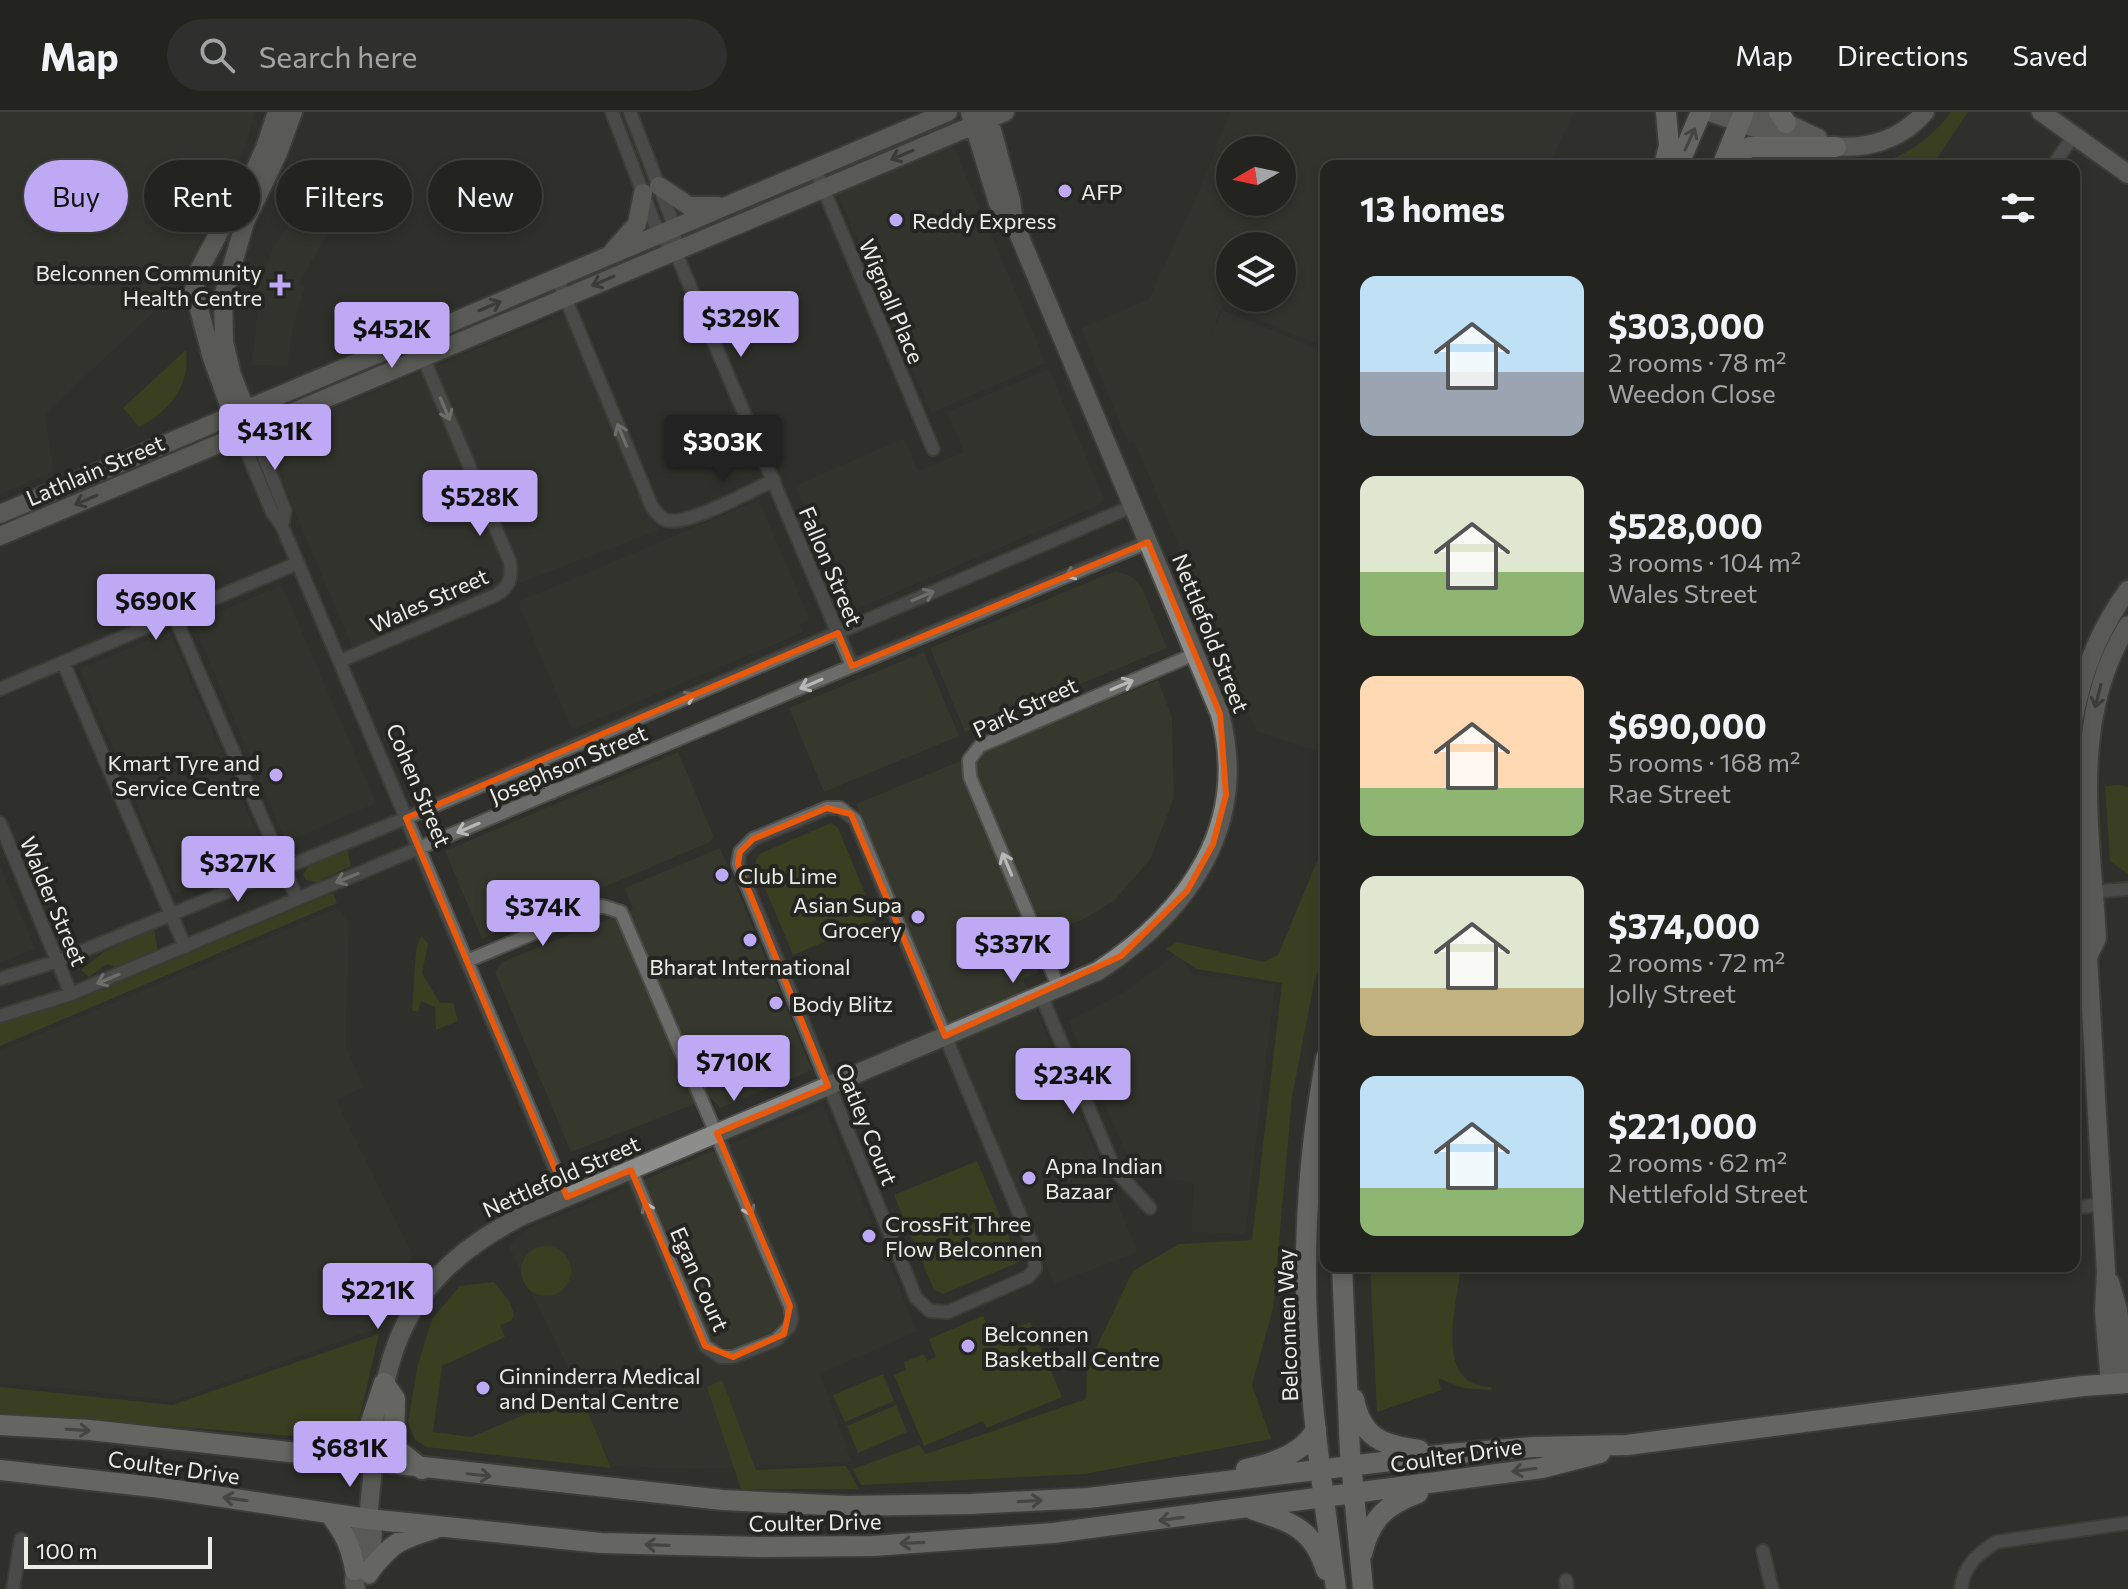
<!DOCTYPE html>
<html lang="en">
<head>
<meta charset="utf-8">
<style>
  :root { --surface:#232320; --page:#2f2f2d; --text:#f1f3f6; --muted:#a3a4a5; --line:#40403e; --accent:#bea9f4 }
  body { margin:0; font-family:Commissioner,sans-serif; background:var(--page); color:var(--text); height:100vh; display:flex; flex-direction:column; font-size:30px; white-space:nowrap }
  * { box-sizing:border-box; margin:0 }
  p { font-size:26px; color:var(--muted) }
  .icon { flex:none; width:44px; height:44px; fill:none; stroke:currentColor; stroke-width:2; stroke-linecap:round; stroke-linejoin:round }
  .map { position:relative; flex:1; overflow:hidden }
  .details { position:absolute; left:1320px; top:48px; width:760px; height:1112px; display:flex; flex-direction:column; background:var(--surface); border-radius:16px; box-shadow:0 4px 12px #0003,0 0 0 2px var(--line) }
  .details>* { flex:none }
  .guide { position:absolute; left:24px; top:48px; width:760px; height:72px; display:flex; gap:16px }
  .needle { width:52px; rotate:261deg }
  .buttons { position:absolute; left:1216px; top:24px; display:grid; gap:16px }
  .buttons a { display:grid; place-items:center; width:80px; height:80px; border-radius:50%; background:var(--surface); box-shadow:0 4px 12px #0003,0 0 0 2px var(--line); font-size:40px }
  .scale { position:absolute; left:24px; bottom:20px; width:188px; box-sizing:border-box; padding-left:8px; border:4px solid #ebebe8; border-top:0; font-size:22px; line-height:28px; white-space:nowrap; color:#ebebe8; -webkit-text-stroke:6px #252622; paint-order:stroke }
  .price { position:absolute; translate:-50% -68px; padding:0 18px; border-radius:8px; background:var(--accent); color:#111; font-size:26px; line-height:52px; filter:drop-shadow(0 2px 4px #0008) }
  .price::after { content:''; position:absolute; left:50%; top:48px; width:24px; height:18px; margin-left:-12px; background:inherit; clip-path:polygon(0 0,100% 0,50% 100%) }
  .price.on { background:#222; color:#fff }
  ul { padding:0; list-style:none }
  li { display:flex; align-items:center; gap:24px; height:200px; padding:0 40px }
  li span { display:grid; place-items:center; flex:none; width:224px; height:160px; border-radius:16px; color:#555 }
  li>.icon { margin-inline-start:auto }
  span .icon { width:96px; height:96px; fill:#fffc; stroke-width:1 }
  li b { font-size:34px }
  h2 { display:flex; justify-content:space-between; align-items:center; height:96px; padding:0 40px; font-size:34px }
  .chip { padding:0 28px; border-radius:36px; background:var(--surface); box-shadow:0 4px 12px #0003,0 0 0 2px var(--line); font-size:28px; line-height:72px }
  .chip.on { background:var(--accent); color:#111 }
  header { display:flex; align-items:center; gap:48px; box-sizing:border-box; height:112px; padding:0 40px; background:var(--surface); border-bottom:2px solid var(--line) }
  header strong { font-size:38px }
  nav { display:flex; gap:44px; margin-inline-start:auto; font-size:28px }
  .search { width:560px; height:72px; background:var(--page); display:flex; align-items:center; gap:20px; box-sizing:border-box; padding:0 28px; border-radius:44px; color:var(--muted); font-size:30px }
  .map>svg:first-child { display:block }
</style>
</head>
<body>
<header>
<strong>Map</strong>
<div class="search"><svg class="icon" aria-label="search" viewBox="0 0 24 24"><circle cx="10" cy="10" r="6"/><path d="M15 15l6 6"/></svg>Search here</div>
<nav><a>Map</a><a>Directions</a><a>Saved</a></nav>
</header>
<div class="map">
<svg width="2128" height="1477" viewBox="0 0 2128 1477">
  <rect width="100%" height="100%" fill="#2f2f2b"/>
  <path fill="#36382e" fill-rule="evenodd" d="M0,0H255L247,31L176,179L45,302L54,360L0,382Z
    M1230,0H1574L1549,54H1326V236L1223,193L1210,223L1223,198L1326,241V642L1256,619L1147,359L1134,329L1128,331L1081,216L1149,187L1199,79ZM1230,38H1282V90H1230ZM1230,134H1282V186H1230Z
    M953,33L1046,251L931,301L837,79Z
    M302,93L307,96L305,101L330,118L299,171L305,175L293,215L288,254L251,253L260,185L255,183L272,138Z
    M564,201L659,418L352,535L269,338L281,318Z
    M1049,257L1104,387L1099,393L857,497L853,489L845,491L795,374L904,326L918,359L964,340L947,300Z
    M759,388L810,508L799,512L803,520L572,618L518,490Z
    M1115,459L1133,465L1142,476L1167,536L965,620L930,536Z
    M282,473L376,691L286,730L193,511Z
    M169,519L266,743L174,782L80,557Z
    M924,540L959,624L824,680L789,596Z
    M1158,568L1172,606L1174,685L1151,746L1114,789L1082,808L1026,829L1039,860L1023,867L1138,1140L1054,1172L856,692Z
    M678,640L714,725L710,730L482,827L445,739Z
    M720,736L812,958L720,996L711,986L571,1040L495,860L502,850L633,797L625,776Z
    M0,754L35,837L0,851Z
    M338,796L349,811L346,935L364,975L336,988L413,1143L384,1214L172,1289L56,1275L0,1272V939Z
    M1177,841L1193,862L1275,873L1245,1122L1191,1120L1194,1071L1142,1061L1131,1052L1068,909L1126,879Z
    M823,993L917,1219L820,1262L852,1350L695,1357L611,1354L580,1280L509,1135L524,1118Z"/>
  <path fill="#4a5215" d="M1951,0H1968L1932,54H1866C1901,48 1929,29 1951,0Z
    M186,238C191,274 169,300 139,315L123,296Z
    M2119,673L2128,675V762L2110,749L2105,674Z
    M831,711L838,716L876,808L793,843L755,752L759,742Z
    M1326,728V838L1314,871L1292,985L1273,1196L1252,1273L1271,1327L1084,1362L861,1373L853,1357L919,1333L926,1342L1086,1287L1087,1255L1133,1159L1179,1132L1252,1128L1282,871L1197,857L1166,837L1177,830L1263,850L1278,843Z
    M347,737L351,754L317,770L306,768L303,762L310,753Z
    M333,781L337,791L0,934V911L73,890Z
    M154,817L158,840L116,855L107,852L89,865L81,858L104,840Z
    M421,824L428,832L422,861L440,891H453L458,909L436,918L435,895L421,889L418,900L412,898L416,839Z
    M977,1049L1019,1150L943,1182L934,1178L894,1083Z
    M521 1159a25 25 0 1 1 50 0a25 25 0 1 1-50 0Z
    M1370,1154H1461C1457,1192 1432,1274 1491,1275L1492,1278L1463,1276L1438,1266L1441,1278L1377,1300Z
    M494,1170L510,1190L514,1203L511,1209L500,1213L505,1225L442,1254L433,1320L471,1325L569,1284L571,1287L581,1283L611,1356L427,1335L415,1328L408,1310L417,1256L432,1207L460,1174Z
    M983,1204L993,1226L1030,1210L1062,1285L987,1316L983,1309L924,1334L894,1263L906,1258L904,1250L924,1242L927,1249L936,1245L929,1227Z
    M379,1222L359,1308L332,1327L0,1301V1275L172,1293Z
    M883,1262L894,1289L845,1310L833,1283Z
    M722,1268L756,1358L846,1354L859,1377H741L707,1275Z
    M896,1293L907,1320L858,1341L847,1314Z"/>
  <g fill="none" stroke-linecap="round" stroke-linejoin="round">
    <g stroke="#4d4d49" stroke-width="16">
      <path id="street" d="M612,0L659,123L675,139L852,554
        M630,0L675,116V139
        M2053,54L2074,23
        M815,57L933,337
        M557,166L652,395C655,399 660,406 666,408C686,415 753,378 774,368
        M253,317L285,399L282,414
        M240,323L272,400L282,414L567,1085
        M174,503L297,787
        M340,549L496,483C510,474 512,466 510,450L423,245L419,224
        M63,550L185,835
        M0,577L298,451
        M540,649L553,680
        M827,696H840L855,708L1034,1137L1035,1157L1028,1165L948,1200L930,1199L916,1186L738,752L740,740L753,727Z
        M0,711L71,882
        M2088,780L2128,777
        M467,849L594,796L602,794L621,800L790,1194L792,1207L789,1215L776,1228L733,1245H721L705,1234L631,1058
        M0,867L58,849L406,706L1133,394
        M1059,876L970,665L969,648L980,634L1195,542
        M1041,883L1115,1058L1150,1096
        M0,904L71,882L1148,430
        M2074,1096L2102,1092
        M1763,1439L1772,1477
        M1566,1468L1567,1477
        M13,1477L21,1427
        M1961,1477C1963,1454 1978,1442 1996,1430L2128,1411"/>
    </g>
    <g stroke="#4d4d49" stroke-width="22">
      <path id="secondary" d="M970,0L998,91L1014,111
        M1709,0C1777,22 1867,66 1925,0
        M1754,0L1786,11L1818,26
        M2041,0L2128,62
        M659,74L689,94H718
        M613,139L637,112L643,81
        M249,307L232,263L224,230L223,185L245,110L278,41L293,0
        M237,315L212,246L194,178L198,160L233,94L246,78L265,36L277,0
        M0,402L948,0
        M0,424L1005,0
        M2074,605C2083,558 2100,516 2128,478
        M2074,740L2080,825L2088,845L2106,1160L2104,1199L2110,1272
        M2088,845L2097,826C2091,720 2069,607 2128,513
        M2110,1170L2118,1198L2127,1271
        M368,1407L373,1422L369,1463
        M356,1477L354,1470L359,1420L368,1407C382,1267 381,1177 520,1105L1098,859C1188,800 1250,714 1220,602L1014,111L1011,88L987,0"/>
    </g>
    <g stroke="#4d4d49" stroke-width="24">
      <path id="primary" d="M1779,0L1786,11
        M1724,50L1750,35H1836
        M1664,54L1669,34L1666,0
        M1678,54L1701,0
        M1722,54L1744,0
        M1326,946C1310,1032 1303,1121 1307,1209C1311,1299 1324,1388 1336,1477
        M1342,1154L1350,1340L1363,1477
        M384,1271L395,1287L394,1329L398,1338L422,1357
        M1354,1287C1362,1327 1383,1333 1419,1338
        M0,1313L90,1318L723,1388L847,1394L971,1392L1088,1386L1448,1342L1534,1335L1627,1333L2083,1274L2128,1271
        M322,1342L366,1325L384,1271
        M1246,1357C1271,1352 1304,1341 1316,1317
        M0,1358L162,1376L368,1407L601,1431L758,1435L873,1434L1053,1421L1542,1356L1600,1341
        M1254,1398C1292,1411 1313,1416 1326,1458
        M329,1401C344,1420 351,1434 355,1458
        M1362,1442C1370,1408 1385,1393 1418,1381
        M369,1460C391,1432 399,1427 434,1417"/>
    </g>
    <use href="#street" stroke="#6c6c6a" stroke-width="12"/>
    <use href="#secondary" stroke="#8d8e8b" stroke-width="18"/>
    <use href="#primary" stroke="#a7a8a4" stroke-width="20"/>
  </g>
  <defs><path id="oneway-shaft" d="M-6 0H5M1.5-3L5.5 0L1.5 3" fill="none" stroke-width="1.6" stroke-linecap="round" stroke-linejoin="round" transform="scale(2)"/></defs>
  <g stroke="#60605c">
    <use href="#oneway-shaft" transform="translate(1690 27) rotate(-66)"/>
    <use href="#oneway-shaft" transform="translate(78 1318) rotate(4)"/>
    <use href="#oneway-shaft" transform="translate(1524 1358) rotate(172)"/>
    <use href="#oneway-shaft" transform="translate(479 1363) rotate(6)"/>
    <use href="#oneway-shaft" transform="translate(235 1387) rotate(-172)"/>
    <use href="#oneway-shaft" transform="translate(1030 1389) rotate(-3)"/>
    <use href="#oneway-shaft" transform="translate(1171 1407) rotate(172)"/>
    <use href="#oneway-shaft" transform="translate(912 1431) rotate(177)"/>
    <use href="#oneway-shaft" transform="translate(657 1433) rotate(-178)"/>
  </g>
  <g stroke="#494a47">
    <use href="#oneway-shaft" transform="translate(902 43) rotate(157)"/>
    <use href="#oneway-shaft" transform="translate(603 169) rotate(157)"/>
    <use href="#oneway-shaft" transform="translate(490 194) rotate(-23)"/>
    <use href="#oneway-shaft" transform="translate(86 388) rotate(157)"/>
    <use href="#oneway-shaft" transform="translate(2098 584) rotate(104)"/>
  </g>
  <g stroke="#b8b8b6">
    <use href="#oneway-shaft" transform="translate(445 297) rotate(67)"/>
    <use href="#oneway-shaft" transform="translate(622 323) rotate(-113)"/>
    <use href="#oneway-shaft" transform="translate(1076 460) rotate(157)"/>
    <use href="#oneway-shaft" transform="translate(923 484) rotate(-23)"/>
    <use href="#oneway-shaft" transform="translate(811 572) rotate(157)"/>
    <use href="#oneway-shaft" transform="translate(1122 573) rotate(-23)"/>
    <use href="#oneway-shaft" transform="translate(684 587) rotate(-23)"/>
    <use href="#oneway-shaft" transform="translate(468 716) rotate(157)"/>
    <use href="#oneway-shaft" transform="translate(1007 752) rotate(-113)"/>
    <use href="#oneway-shaft" transform="translate(347 766) rotate(158)"/>
    <use href="#oneway-shaft" transform="translate(108 867) rotate(157)"/>
    <use href="#oneway-shaft" transform="translate(747 1093) rotate(67)"/>
    <use href="#oneway-shaft" transform="translate(649 1101) rotate(-113)"/>
  </g>
  <path d="M0 0H2128V1477H0ZM1148,430L1220,602L1226,683L1213,732L1187,779L1121,844L945,924L851,702L827,696L753,727L740,740L738,752L828,974L717,1021L790,1194L784,1222L733,1245L705,1234L631,1058L567,1085L406,706L838,521L852,554Z" fill="#2f2f2b" fill-opacity=".55" fill-rule="evenodd"/>
  <path fill="none" stroke="#e8590c" stroke-width="6" stroke-linejoin="round" d="M1148,430L1220,602L1226,683L1213,732L1187,779L1121,844L945,924L851,702L827,696L753,727L740,740L738,752L828,974L717,1021L790,1194L784,1222L733,1245L705,1234L631,1058L567,1085L406,706L838,521L852,554Z"/>
  <g fill="#bea9f4" stroke="#252622" stroke-width="3">
    <circle cx="1065" cy="79" r="8"/>
    <circle cx="896" cy="108" r="8"/>
    <path d="M276 161h8v8h8v8h-8v8h-8v-8h-8v-8h8z"/>
    <circle cx="276" cy="663" r="8"/>
    <circle cx="722" cy="763" r="8"/>
    <circle cx="918" cy="805" r="8"/>
    <circle cx="750" cy="828" r="8"/>
    <circle cx="776" cy="891" r="8"/>
    <circle cx="1029" cy="1066" r="8"/>
    <circle cx="869" cy="1124" r="8"/>
    <circle cx="968" cy="1234" r="8"/>
    <circle cx="483" cy="1276" r="8"/>
  </g>
  <g text-anchor="middle" dominant-baseline="central" stroke-width="8" stroke-linejoin="round" paint-order="stroke">
    <g font-size="22" fill="#ebebe8" stroke="#252622" text-anchor="start">
      <text x="1081" y="79">AFP</text>
      <text x="912" y="108">Reddy Express</text>
      <text x="262" y="160" text-anchor="end">Belconnen Community<tspan x="262" dy="25">Health Centre</tspan></text>
      <text x="260" y="650" text-anchor="end">Kmart Tyre and<tspan x="260" dy="25">Service Centre</tspan></text>
      <text x="738" y="763">Club Lime</text>
      <text x="902" y="792" text-anchor="end">Asian Supa<tspan x="902" dy="25">Grocery</tspan></text>
      <text x="750" y="854" text-anchor="middle">Bharat International</text>
      <text x="792" y="891">Body Blitz</text>
      <text x="1045" y="1053">Apna Indian<tspan x="1045" dy="25">Bazaar</tspan></text>
      <text x="885" y="1111">CrossFit Three<tspan x="885" dy="25">Flow Belconnen</tspan></text>
      <text x="984" y="1221">Belconnen<tspan x="984" dy="25">Basketball Centre</tspan></text>
      <text x="499" y="1263">Ginninderra Medical<tspan x="499" dy="25">and Dental Centre</tspan></text>
    </g>
    <g font-size="22" fill="#ebebe8" stroke="#252622">
      <text transform="translate(892 189) rotate(67)">Wignall Place</text>
      <text transform="translate(95 358) rotate(-23)">Lathlain Street</text>
      <text transform="translate(831 454) rotate(67)">Fallon Street</text>
      <text transform="translate(429 488) rotate(-24)">Wales Street</text>
      <text transform="translate(1211 521) rotate(68)">Nettlefold Street</text>
      <text transform="translate(1025 595) rotate(-25)">Park Street</text>
      <text transform="translate(568 652) rotate(-23)">Josephson Street</text>
      <text transform="translate(419 673) rotate(67)">Cohen Street</text>
      <text transform="translate(54 789) rotate(67)">Walder Street</text>
      <text transform="translate(867 1012) rotate(68)">Oatley Court</text>
      <text transform="translate(561 1064) rotate(-24)">Nettlefold Street</text>
      <text transform="translate(700 1167) rotate(66)">Egan Court</text>
      <text transform="translate(1287 1213) rotate(-92)">Belconnen Way</text>
      <text transform="translate(1456 1343) rotate(-8)">Coulter Drive</text>
      <text transform="translate(174 1355) rotate(8)">Coulter Drive</text>
      <text transform="translate(815 1410) rotate(-1)">Coulter Drive</text>
    </g>
  </g>
</svg>
<div class="buttons">
<a><svg class="needle" viewBox="-14 -14 28 28"><path d="M0-13l5 13h-10z" fill="#e53935"/><path d="M0 13l5-13h-10z" fill="#a3a4a5"/></svg></a>
<a><svg class="icon" aria-label="layers" viewBox="0 0 24 24"><path d="M12 4l9 5-9 5-9-5zM3 14l9 5 9-5"/></svg></a>
</div>
<div class="scale">100 m</div>
<b class="price" style="left:741px;top:247px">$329K</b>
<b class="price" style="left:392px;top:258px">$452K</b>
<b class="price" style="left:275px;top:360px">$431K</b>
<b class="price on" style="left:723px;top:371px">$303K</b>
<b class="price" style="left:480px;top:426px">$528K</b>
<b class="price" style="left:156px;top:530px">$690K</b>
<b class="price" style="left:238px;top:792px">$327K</b>
<b class="price" style="left:543px;top:836px">$374K</b>
<b class="price" style="left:1013px;top:873px">$337K</b>
<b class="price" style="left:734px;top:991px">$710K</b>
<b class="price" style="left:1073px;top:1004px">$234K</b>
<b class="price" style="left:378px;top:1219px">$221K</b>
<b class="price" style="left:350px;top:1377px">$681K</b>
<div class="guide">
<a class="chip on">Buy</a>
<a class="chip">Rent</a>
<a class="chip">Filters</a>
<a class="chip">New</a>
</div>
<section class="details">
<h2>13 homes<svg class="icon" aria-label="filters" viewBox="0 0 24 24"><path d="M4 7h16M4 17h16"/><circle cx="9" cy="7" r="2"/><circle cx="15" cy="17" r="2"/></svg></h2>
<ul>
<li><span style="background:linear-gradient(#bfe0f5 60%,#9aa5b1 0)"><svg class="icon" aria-label="home" viewBox="0 0 24 24"><path d="M3 11l9-7 9 7M6 9v11h12V9"/></svg></span><div><b>$303,000</b><p>2 rooms · 78 m²</p><p>Weedon Close</p></div></li>
<li><span style="background:linear-gradient(#dfe7d0 60%,#8fb573 0)"><svg class="icon" aria-label="home" viewBox="0 0 24 24"><path d="M3 11l9-7 9 7M6 9v11h12V9"/></svg></span><div><b>$528,000</b><p>3 rooms · 104 m²</p><p>Wales Street</p></div></li>
<li><span style="background:linear-gradient(#ffd9b3 70%,#8fb573 0)"><svg class="icon" aria-label="home" viewBox="0 0 24 24"><path d="M3 11l9-7 9 7M6 9v11h12V9"/></svg></span><div><b>$690,000</b><p>5 rooms · 168 m²</p><p>Rae Street</p></div></li>
<li><span style="background:linear-gradient(#dfe7d0 70%,#c2b280 0)"><svg class="icon" aria-label="home" viewBox="0 0 24 24"><path d="M3 11l9-7 9 7M6 9v11h12V9"/></svg></span><div><b>$374,000</b><p>2 rooms · 72 m²</p><p>Jolly Street</p></div></li>
<li><span style="background:linear-gradient(#bfe0f5 70%,#8fb573 0)"><svg class="icon" aria-label="home" viewBox="0 0 24 24"><path d="M3 11l9-7 9 7M6 9v11h12V9"/></svg></span><div><b>$221,000</b><p>2 rooms · 62 m²</p><p>Nettlefold Street</p></div></li>
</ul>
</section>
</div>
</body>
</html>
